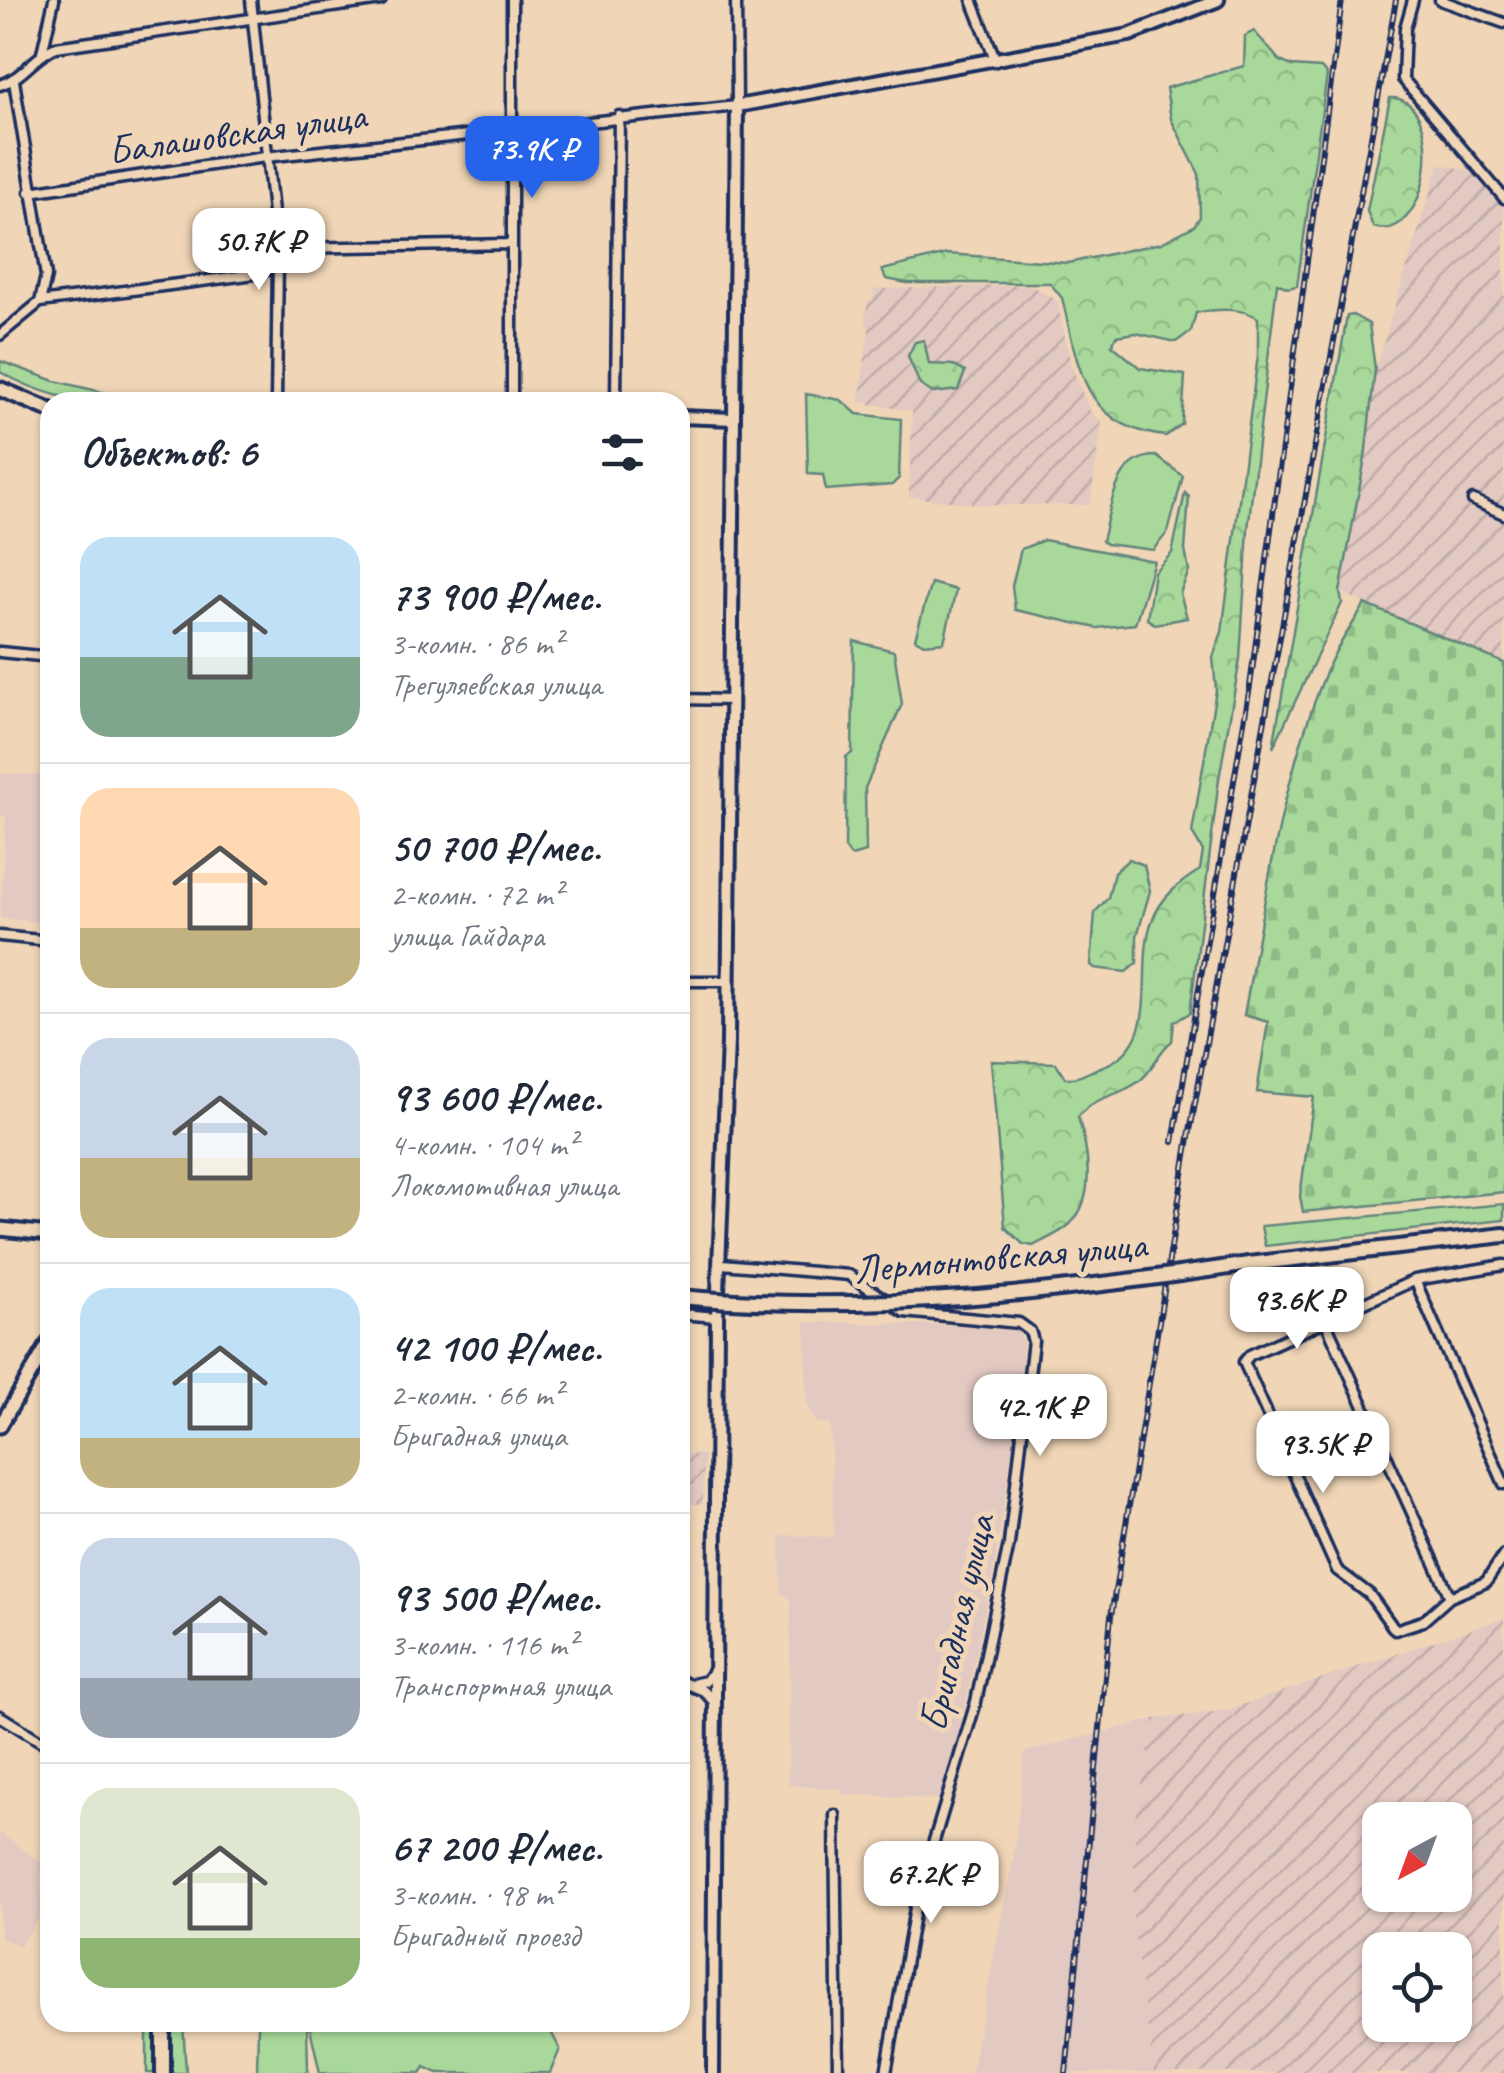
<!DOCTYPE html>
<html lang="ru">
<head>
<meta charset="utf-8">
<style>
  :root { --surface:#fff; --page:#f6f6f7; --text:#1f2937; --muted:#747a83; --line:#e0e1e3; --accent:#2563eb }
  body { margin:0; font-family:Caveat,sans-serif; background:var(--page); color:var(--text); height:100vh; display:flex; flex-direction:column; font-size:38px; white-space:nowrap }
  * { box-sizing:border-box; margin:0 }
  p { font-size:32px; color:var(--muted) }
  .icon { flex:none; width:55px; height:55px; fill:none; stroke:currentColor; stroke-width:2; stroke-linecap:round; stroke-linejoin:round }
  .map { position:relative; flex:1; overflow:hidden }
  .details { position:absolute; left:40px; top:392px; width:650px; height:1640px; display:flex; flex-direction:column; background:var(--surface); border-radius:30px; box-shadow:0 2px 8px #0004 }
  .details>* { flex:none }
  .needle { width:65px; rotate:221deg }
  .fabs { position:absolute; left:1362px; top:1802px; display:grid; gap:20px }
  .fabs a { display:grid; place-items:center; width:110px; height:110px; border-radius:20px; background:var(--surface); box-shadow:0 2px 8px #0004; font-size:50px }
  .price { position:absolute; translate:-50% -85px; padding:0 22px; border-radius:20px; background:#fff; color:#222; font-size:32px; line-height:65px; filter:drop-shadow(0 2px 5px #0008) }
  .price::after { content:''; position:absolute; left:50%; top:60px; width:30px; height:22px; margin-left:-15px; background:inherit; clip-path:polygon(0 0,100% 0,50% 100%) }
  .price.on { background:var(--accent); color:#fff }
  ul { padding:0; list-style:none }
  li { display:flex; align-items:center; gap:30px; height:250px; padding:0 40px }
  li+li { border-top:2px solid var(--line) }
  li span { display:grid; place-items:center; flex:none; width:280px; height:200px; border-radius:30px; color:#555 }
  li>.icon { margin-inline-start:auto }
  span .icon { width:120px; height:120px; fill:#fffc; stroke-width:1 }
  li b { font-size:42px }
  h2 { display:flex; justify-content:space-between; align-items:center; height:120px; padding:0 40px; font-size:42px }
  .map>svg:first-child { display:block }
</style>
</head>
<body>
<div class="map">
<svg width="1504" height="2073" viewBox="0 0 1504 2073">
  <defs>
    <pattern id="industrial-furrows" width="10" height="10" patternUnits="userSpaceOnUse" patternTransform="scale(2.5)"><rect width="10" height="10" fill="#e2c9c2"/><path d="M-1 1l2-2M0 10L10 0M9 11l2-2" fill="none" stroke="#c1ada9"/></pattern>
    <pattern id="forest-crowns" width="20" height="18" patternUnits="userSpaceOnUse" patternTransform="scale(2.5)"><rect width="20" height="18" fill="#a8d99a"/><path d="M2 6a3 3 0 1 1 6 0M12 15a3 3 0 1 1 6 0" fill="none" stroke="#90bb87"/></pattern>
    <pattern id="cemetery-stones" width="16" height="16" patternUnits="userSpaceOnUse" patternTransform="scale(2.5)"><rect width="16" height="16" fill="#a8d99a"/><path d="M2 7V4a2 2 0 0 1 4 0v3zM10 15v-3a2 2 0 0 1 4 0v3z" fill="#90bb87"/></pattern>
  </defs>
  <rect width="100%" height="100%" fill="#f0d6b7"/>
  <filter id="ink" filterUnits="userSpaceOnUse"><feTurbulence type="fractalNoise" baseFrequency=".01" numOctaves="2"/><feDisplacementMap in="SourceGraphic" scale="20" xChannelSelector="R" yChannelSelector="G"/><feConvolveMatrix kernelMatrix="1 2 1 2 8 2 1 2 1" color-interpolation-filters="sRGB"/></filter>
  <g filter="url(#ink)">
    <path fill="#e2c9c2" d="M0,774L50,775V923L0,918L6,817L0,816Z
      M805,1322L952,1325L1018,1331L1023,1341L1019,1406L995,1561L961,1727L940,1799L841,1794V1789L788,1785L791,1600L781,1592L780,1535L834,1537L830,1424L817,1423L807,1407Z
      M1154,1719L1135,1818L1133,1927L1154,2073H971L1013,1860L1025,1752Z
      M0,1833L41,1862L42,1914L20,1945L0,1938Z"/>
    <path fill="url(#industrial-furrows)" fill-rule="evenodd" d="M1439,164L1470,170L1504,207V663L1340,592L1365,458L1375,369Z
      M1030,285L1057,300L1071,365L1091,413L1102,422L1090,505H986L909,497L912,411L859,402L869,329L865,318L868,300H873L874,289Z
      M680,1454L704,1455L703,1504L680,1503Z
      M1504,1618V2073H1154L1133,1927L1135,1818L1154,1719L1224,1711ZM1455,1820V1895H1380V1820ZM1455,1950V2025H1380V1950Z"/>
    <path fill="#a8d99a" stroke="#62847c" stroke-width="2.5" d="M0,361L55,381L115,395L114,402C72,403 37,392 0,372Z
      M806,394L841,400L857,414L901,419L899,478L892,485L826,490L823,475L808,474Z
      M1156,456L1183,476L1168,532L1153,550L1106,544L1102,541C1111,509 1114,456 1156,456Z
      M1044,540L1154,561L1135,624L1097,628L1015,610L1012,586L1021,549Z
      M931,583L956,590L944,642L924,644L915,639Z
      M854,641L894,651L902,704L865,788L866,852L851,856L845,848L846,757L852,753Z
      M1504,1204V1220L1265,1246L1261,1226Z
      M147,2023H156L155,2073H147Z
      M171,2023H183L186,2073H170Z
      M258,2023H307L308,2073H257Z
      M309,2023H533L551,2032L560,2049L550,2073H438L425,2067L421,2073H320Z"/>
    <path fill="url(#forest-crowns)" stroke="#62847c" stroke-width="2.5" d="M1254,31L1280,61L1292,66L1321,68L1327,75L1297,286L1288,288L1277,283L1248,529L1240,659L1219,779L1190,1013L1174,1022L1172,1041C1156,1053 1154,1071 1138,1082C1116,1098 1095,1095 1078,1117C1088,1148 1097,1200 1069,1225C1059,1234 1044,1240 1033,1246L1023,1244L1005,1227L991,1061L1056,1063L1065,1078C1081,1079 1087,1072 1101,1067C1165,1045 1134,968 1152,921C1162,896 1179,883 1200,870L1203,851L1192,833L1216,690L1213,657L1222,632L1258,355V318C1242,307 1215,309 1196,313L1191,331L1176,342L1136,333L1116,336L1112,345L1140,368L1185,375L1182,424L1166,436C1082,427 1079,367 1062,298L1050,283H907L886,279L882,270L947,254L1068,263L1161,243L1194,226L1200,217L1199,174L1171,119L1166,88L1244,66L1245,36Z
      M1390,98C1448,96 1432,245 1373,227L1367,211Z
      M1353,315L1369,324L1375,369L1365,458L1340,592L1342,603L1273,748L1347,316Z
      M924,340L929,364L953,365L965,372L958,390L933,393L920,385L908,356L915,342Z
      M1185,493L1189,497L1185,550L1189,571L1180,593L1187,618L1155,624L1147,619L1154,572L1172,553Z
      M1129,859L1144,865L1150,891L1137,936V963L1126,972L1095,968L1091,965L1095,912L1108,898L1114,873Z"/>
    <path fill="url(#cemetery-stones)" stroke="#62847c" stroke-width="2.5" d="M1365,604L1504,663V1192L1303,1212L1300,1196L1314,1097L1257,1092L1268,1022L1244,1015C1266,898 1282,773 1330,663C1339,643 1354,623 1365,604Z"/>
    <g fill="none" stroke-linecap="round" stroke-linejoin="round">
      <g stroke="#1b2f5e" stroke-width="15">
        <path id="minor" d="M251,0L278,261L276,402
          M512,0V402
          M972,0L996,61
          M1413,0L1405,28L1403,79L1504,198
          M1440,0L1504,23
          M42,53L54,0
          M14,81L46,276L40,302
          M0,85C23,78 34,56 56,47L381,0
          M30,192L265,157L737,106L736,0
          M0,335L40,302L255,274L267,270L292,248L512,244
          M616,402L619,116
          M1473,500L1504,514
          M0,652L50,657
          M680,699L731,700
          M0,936L50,941
          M680,981H728
          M722,1264L849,1275L904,1312L1019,1323L1030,1331L1033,1341L1009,1544L976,1702L917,1897L886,2073
          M1504,1265L1415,1280L1250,1355L1244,1362L1337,1570L1369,1594L1395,1630L1423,1621L1450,1597L1486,1582L1504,1555
          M1415,1280L1504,1484
          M680,1314L717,1317
          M1324,1318L1450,1597
          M680,1681L704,1691L713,1701
          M692,1684L706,1681L715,1668
          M0,1716L50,1747
          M835,1815L838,2073"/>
      </g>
      <g stroke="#1b2f5e" stroke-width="18">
        <path id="tertiary" d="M680,417L734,419
          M713,2073L717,1317L728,1041L737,106L1129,35L1218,0"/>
      </g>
      <g stroke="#1b2f5e" stroke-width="19">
        <path id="secondary" d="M0,1229L50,1234
          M0,1426L50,1341"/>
      </g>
      <g stroke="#1b2f5e" stroke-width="20">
        <path id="primary" d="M0,389L50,410
          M1249,1264L1504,1235
          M163,2073V2022"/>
      </g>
      <use href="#minor" stroke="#f0d6b7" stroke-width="8"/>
      <use href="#tertiary" stroke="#f0d6b7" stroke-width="10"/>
      <use href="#secondary" stroke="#f0d6b7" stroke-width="11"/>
      <use href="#primary" stroke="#f0d6b7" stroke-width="12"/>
      <g stroke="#1b2f5e" stroke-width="6">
        <path id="rail" d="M1173,1142L1250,686L1342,0
          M1066,2073L1111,1616L1190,1131L1396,0"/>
      </g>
      <use href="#rail" stroke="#f0d6b7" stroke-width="2.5" stroke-dasharray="8" stroke-linecap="butt"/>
      <g stroke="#1b2f5e" stroke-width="20" stroke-linecap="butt">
        <path id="primary-bridge" d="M680,1297C869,1315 1062,1292 1249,1264"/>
      </g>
      <use href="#primary-bridge" stroke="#f0d6b7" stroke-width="12"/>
    </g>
  </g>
  <g text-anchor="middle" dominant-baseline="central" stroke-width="10" stroke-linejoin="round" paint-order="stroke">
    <g font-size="40" fill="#1b2f5e" stroke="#f0d6b7">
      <text transform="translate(237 133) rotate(-8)">Балашовская улица</text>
      <text transform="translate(1000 1257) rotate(-5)">Лермонтовская улица</text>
      <text transform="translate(957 1623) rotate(-77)">Бригадная улица</text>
    </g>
  </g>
</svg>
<div class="fabs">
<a><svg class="needle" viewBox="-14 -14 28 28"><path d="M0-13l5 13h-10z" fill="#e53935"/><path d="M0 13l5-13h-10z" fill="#747a83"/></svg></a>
<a><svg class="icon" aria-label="locate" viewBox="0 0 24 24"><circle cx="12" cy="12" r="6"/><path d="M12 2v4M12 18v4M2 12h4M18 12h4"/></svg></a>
</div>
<b class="price on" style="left:532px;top:201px">73.9K ₽</b>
<b class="price" style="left:259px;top:293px">50.7K ₽</b>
<b class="price" style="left:1297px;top:1352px">93.6K ₽</b>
<b class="price" style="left:1040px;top:1459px">42.1K ₽</b>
<b class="price" style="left:1323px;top:1496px">93.5K ₽</b>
<b class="price" style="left:931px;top:1926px">67.2K ₽</b>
<section class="details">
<h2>Объектов: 6<svg class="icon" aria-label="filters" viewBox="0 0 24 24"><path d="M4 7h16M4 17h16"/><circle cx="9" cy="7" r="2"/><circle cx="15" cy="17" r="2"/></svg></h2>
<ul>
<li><span style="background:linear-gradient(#bfe0f5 60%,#7fa58c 0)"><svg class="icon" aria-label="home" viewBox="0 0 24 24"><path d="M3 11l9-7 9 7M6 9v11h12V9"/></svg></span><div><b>73 900 ₽/мес.</b><p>3-комн. · 86 m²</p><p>Трегуляевская улица</p></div></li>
<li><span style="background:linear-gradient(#ffd9b3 70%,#c2b280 0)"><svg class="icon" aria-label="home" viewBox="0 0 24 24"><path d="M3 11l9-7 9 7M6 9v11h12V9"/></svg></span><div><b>50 700 ₽/мес.</b><p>2-комн. · 72 m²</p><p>улица Гайдара</p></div></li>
<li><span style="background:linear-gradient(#c9d6e8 60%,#c2b280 0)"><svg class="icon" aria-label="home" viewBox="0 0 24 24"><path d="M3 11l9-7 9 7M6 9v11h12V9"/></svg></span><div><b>93 600 ₽/мес.</b><p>4-комн. · 104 m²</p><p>Локомотивная улица</p></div></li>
<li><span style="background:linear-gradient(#bfe0f5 75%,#c2b280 0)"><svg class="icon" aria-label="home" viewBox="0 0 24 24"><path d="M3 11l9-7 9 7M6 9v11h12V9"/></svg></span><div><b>42 100 ₽/мес.</b><p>2-комн. · 66 m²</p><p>Бригадная улица</p></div></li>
<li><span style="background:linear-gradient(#c9d6e8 70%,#9aa5b1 0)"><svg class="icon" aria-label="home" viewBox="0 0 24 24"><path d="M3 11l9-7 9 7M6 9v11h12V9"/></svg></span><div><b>93 500 ₽/мес.</b><p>3-комн. · 116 m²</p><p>Транспортная улица</p></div></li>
<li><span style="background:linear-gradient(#dfe7d0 75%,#8fb573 0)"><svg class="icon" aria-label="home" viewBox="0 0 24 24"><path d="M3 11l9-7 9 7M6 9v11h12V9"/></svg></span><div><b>67 200 ₽/мес.</b><p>3-комн. · 98 m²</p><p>Бригадный проезд</p></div></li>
</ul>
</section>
</div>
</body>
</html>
